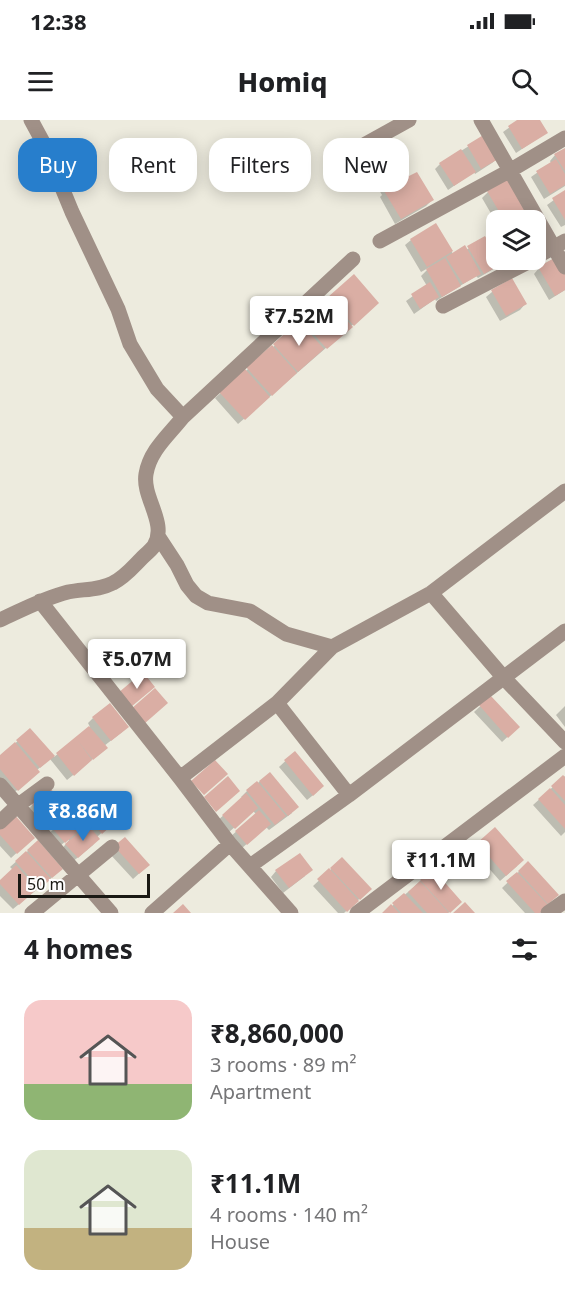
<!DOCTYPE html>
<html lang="en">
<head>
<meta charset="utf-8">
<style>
  :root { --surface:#fff; --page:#f6f6f6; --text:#202124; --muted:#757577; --accent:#277ecc }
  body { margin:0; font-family:"Noto Sans",sans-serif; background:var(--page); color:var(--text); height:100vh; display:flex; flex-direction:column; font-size:22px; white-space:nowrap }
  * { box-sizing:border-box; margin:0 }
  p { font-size:20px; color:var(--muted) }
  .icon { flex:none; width:33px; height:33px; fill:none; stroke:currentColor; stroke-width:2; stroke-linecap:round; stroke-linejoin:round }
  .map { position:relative; height:793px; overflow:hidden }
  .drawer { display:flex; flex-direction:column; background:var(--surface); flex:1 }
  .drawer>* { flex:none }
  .guide { position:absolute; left:18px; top:18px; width:530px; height:54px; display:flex; gap:12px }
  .buttons { position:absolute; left:486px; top:90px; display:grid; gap:12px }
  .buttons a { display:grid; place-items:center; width:60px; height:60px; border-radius:12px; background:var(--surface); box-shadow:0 3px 15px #0003; font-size:30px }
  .scale { position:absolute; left:18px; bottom:15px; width:132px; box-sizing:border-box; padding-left:6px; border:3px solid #1a1914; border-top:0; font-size:16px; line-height:21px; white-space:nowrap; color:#1a1914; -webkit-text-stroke:4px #fff; paint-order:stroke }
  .price { position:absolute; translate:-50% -51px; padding:0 14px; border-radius:6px; background:#fff; color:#222; font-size:20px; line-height:39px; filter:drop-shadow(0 2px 3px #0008) }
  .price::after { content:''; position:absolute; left:50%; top:36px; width:18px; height:14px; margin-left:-9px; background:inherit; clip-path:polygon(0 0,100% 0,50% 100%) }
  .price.current { background:var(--accent); color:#fff }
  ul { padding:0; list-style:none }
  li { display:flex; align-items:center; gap:18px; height:150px; padding:0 24px }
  li span { display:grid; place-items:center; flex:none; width:168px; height:120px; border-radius:18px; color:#555 }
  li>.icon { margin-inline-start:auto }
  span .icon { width:72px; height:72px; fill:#fffc; stroke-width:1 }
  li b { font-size:26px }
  h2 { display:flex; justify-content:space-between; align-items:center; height:72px; padding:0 24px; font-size:26px }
  .chip { padding:0 21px; border-radius:18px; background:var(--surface); box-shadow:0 3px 15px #0003; font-size:21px; line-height:54px }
  .chip.current { background:var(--accent); color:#fff }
  .status { display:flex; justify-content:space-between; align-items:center; height:42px; padding:0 30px; background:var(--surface); direction:ltr }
  .status svg { height:16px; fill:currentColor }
  header { display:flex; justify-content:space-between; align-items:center; height:78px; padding:0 24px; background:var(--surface); font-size:27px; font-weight:800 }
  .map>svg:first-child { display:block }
</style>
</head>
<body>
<div class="status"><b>12:38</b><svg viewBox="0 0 49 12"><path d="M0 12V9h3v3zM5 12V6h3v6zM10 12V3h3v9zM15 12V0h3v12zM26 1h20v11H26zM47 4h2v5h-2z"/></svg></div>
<header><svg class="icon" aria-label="menu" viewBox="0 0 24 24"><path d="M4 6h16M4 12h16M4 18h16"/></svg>Homiq<svg class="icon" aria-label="search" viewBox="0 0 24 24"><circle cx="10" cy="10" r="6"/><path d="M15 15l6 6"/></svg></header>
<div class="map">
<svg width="565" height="793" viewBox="0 0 565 793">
  <rect width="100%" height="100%" fill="#edebde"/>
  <path fill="#0003" d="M520,0H538L546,13L516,33L503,12Z
    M485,16L498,38L492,43L475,54L474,52L448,70L435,49L440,44Z
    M390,27L408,59L432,80L426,86L395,104L380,77L382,75L364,44L370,38Z
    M565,30V66L544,79L531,57L551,43L550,41L555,35Z
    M488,72L529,86L520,95L531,90L546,116L536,124V100H511L512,99L496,102L482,78Z
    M565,72V105L561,107L547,85Z
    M436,105L453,134L466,130L496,112V140H509L478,158L476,156L436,181L435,179L414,194L406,181L427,166L421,156L430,147L421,152L405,125L411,120Z
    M539,148L565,155V170L549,180L534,154Z
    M354,156L372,188L238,304L215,278Z
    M512,160L525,184L520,190L500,201L486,177L492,172Z
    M490,577L518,607L502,622L474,592Z
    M565,586V607L556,595Z
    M93,598L122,612L104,626L100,633L67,660L50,639L37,650L33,657L11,675L0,661V637L30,610L54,637L90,607L88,603Z
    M294,633L317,672L307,680L279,647Z
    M270,654L292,693L269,710L266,707L241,729L230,717L256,694L253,691L228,713L217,701L243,678L241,677L247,671Z
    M565,656V712L561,716L533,685Z
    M49,669L63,696L46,711L27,690Z
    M99,676L112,703L97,717L93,725L71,743L61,730L69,720L68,719L59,727L48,714L54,709L78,695Z
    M0,709L33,718L11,738L0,726Z
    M125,719L143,750L133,759L109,733Z
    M38,722L56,754L13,789L0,776V762L13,750L10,747Z
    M478,724L517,746L500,761L472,729Z
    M342,739L370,769L344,793H338L313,766Z
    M528,743L557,775L538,793H525L502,768Z
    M276,751L305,756L283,773L271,757Z
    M432,751L460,782L448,793H384Z"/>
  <path fill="#daaea4" d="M517,0H540L548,13L522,29L508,6Z
    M485,14L500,38L481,49L467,25Z
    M391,25L409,56L417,52L434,80L401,99L384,71L397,63L386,68L369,37Z
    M565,28V51L554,34Z
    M461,29L476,52L454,66L439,43Z
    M556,39L565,54V65L550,74L536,51Z
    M513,55L531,86L504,100L487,71Z
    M565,70V100L552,78Z
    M531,88L548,116L536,123V100H511Z
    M436,103L453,131L427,147L410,119Z
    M496,110V131L487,115Z
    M485,116L496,135V140H499L502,144L484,154L467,126Z
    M465,125L481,154L463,164L446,137Z
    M556,137L565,152V170L555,176L538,147Z
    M445,138L461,166L442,177L426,149Z
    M354,154L379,183L354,206L328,177Z
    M512,158L527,184L506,196L491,170Z
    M430,162L439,177L420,189L411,174Z
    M327,178L353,207L327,229L302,201Z
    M299,201L324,229L298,252L273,224Z
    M272,225L297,253L272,276L246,247Z
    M245,249L270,277L245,300L219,272Z
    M143,552L155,567L131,587L118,573Z
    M155,568L168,583L144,604L131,589Z
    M490,575L520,607L508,618L479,585Z
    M110,583L129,607L111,621L92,597Z
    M89,606L108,628L93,640L78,621L92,640L74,656L56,633Z
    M30,608L55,636L40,648L16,620Z
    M15,622L40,652L18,671L0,649V635Z
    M295,631L324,666L313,676L284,640Z
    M215,640L228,654L204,675L191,661Z
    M270,652L299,687L288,696L259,661Z
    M563,655L565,657V681L551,666Z
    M228,656L240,671L216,692L204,677Z
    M257,661L286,696L275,705L246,670Z
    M49,667L70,690L52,707L31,683Z
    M550,668L565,685V709L538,679Z
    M246,673L258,688L235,709L222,695Z
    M99,674L120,698L102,714L81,690Z
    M75,689L87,704L65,723L52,708Z
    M259,690L271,704L247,725L235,711Z
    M14,694L35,718L17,734L0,715V707Z
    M88,705L100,719L78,738L65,724Z
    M495,707L524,740L506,756L477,723Z
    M125,717L150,745L139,754L114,726Z
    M38,720L63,749L52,758L27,730Z
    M26,731L51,759L40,769L15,741Z
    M300,733L313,750L289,768L275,750Z
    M342,737L372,769L360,780L330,748Z
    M528,741L559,775L548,784L518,751Z
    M16,745L37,769L19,785L0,764V760Z
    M329,748L359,781L347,792L317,759Z
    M433,749L462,782L450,793L420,760Z
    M517,752L548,785L540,793H535L506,761Z
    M420,761L449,793H427L408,772Z
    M404,773L423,793H401L392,783Z
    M465,782L475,793H453Z
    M183,784L191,793H173Z
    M391,784L399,793H382Z"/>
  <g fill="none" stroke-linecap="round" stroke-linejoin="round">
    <path stroke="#a09087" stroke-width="15" d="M481,0L565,147
      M353,31L409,0
      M380,121L511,50L565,18
      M536,137L565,121
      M443,186L532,140
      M183,297L353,139
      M158,416L177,445L187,465L196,476L208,483L250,491L286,514L332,527
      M431,473L504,558L565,622
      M40,481L180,658L230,724L291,793
      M0,500C22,490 44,478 68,472C83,469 100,470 113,463C125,457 133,447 141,439C145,435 151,430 154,426C168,403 142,378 146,354C150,330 169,315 183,297L157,269L130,224L118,189L72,92L44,24L31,0
      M277,583L349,675
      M180,658L277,583L332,527L431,473L565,371
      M0,665L111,793
      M0,702L17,686L47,664
      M250,746L349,675L565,511
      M32,793L112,727
      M152,793L230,724
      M357,793L565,636
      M548,793L565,781"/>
  </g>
</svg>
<div class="buttons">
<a><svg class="icon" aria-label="layers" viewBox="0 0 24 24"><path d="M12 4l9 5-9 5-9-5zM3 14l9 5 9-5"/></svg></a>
</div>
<div class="scale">50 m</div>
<b class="price" style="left:299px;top:227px">₹7.52M</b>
<b class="price" style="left:137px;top:570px">₹5.07M</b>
<b class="price current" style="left:83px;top:722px">₹8.86M</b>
<b class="price" style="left:441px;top:771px">₹11.1M</b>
<div class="guide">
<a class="chip current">Buy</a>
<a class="chip">Rent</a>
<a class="chip">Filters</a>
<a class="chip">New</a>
</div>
</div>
<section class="drawer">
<h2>4 homes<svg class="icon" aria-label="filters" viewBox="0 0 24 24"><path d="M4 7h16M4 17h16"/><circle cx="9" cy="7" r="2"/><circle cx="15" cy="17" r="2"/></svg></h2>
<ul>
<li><span style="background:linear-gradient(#f6c9c9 70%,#8fb573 0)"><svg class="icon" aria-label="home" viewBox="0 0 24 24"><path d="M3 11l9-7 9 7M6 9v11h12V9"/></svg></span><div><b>₹8,860,000</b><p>3 rooms · 89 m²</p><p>Apartment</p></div></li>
<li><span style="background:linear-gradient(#dfe7d0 65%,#c2b280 0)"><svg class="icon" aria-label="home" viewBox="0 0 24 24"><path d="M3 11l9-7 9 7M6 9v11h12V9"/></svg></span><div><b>₹11.1M</b><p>4 rooms · 140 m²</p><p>House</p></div></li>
</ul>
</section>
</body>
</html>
